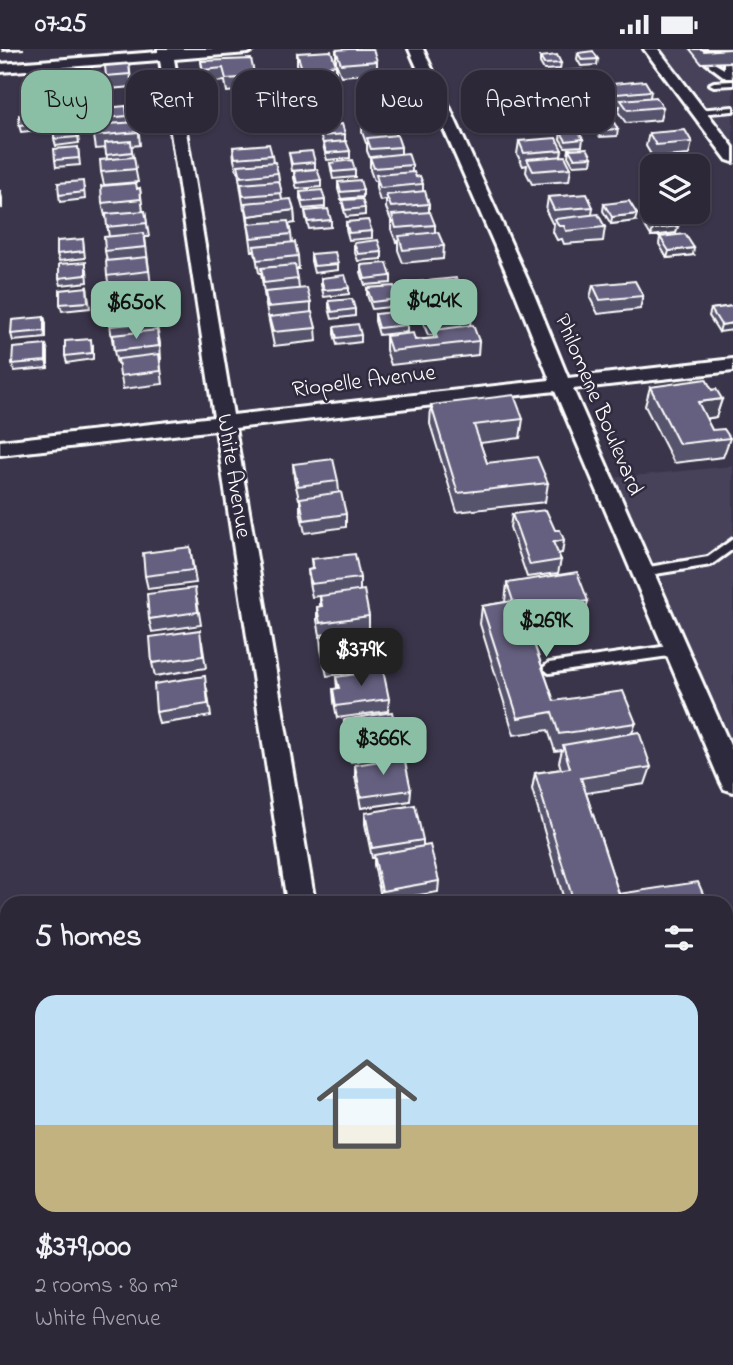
<!DOCTYPE html>
<html lang="en">
<head>
<meta charset="utf-8">
<style>
  :root { --surface:#2c2838; --page:#383443; --text:#f1f3f6; --muted:#a6a6ae; --line:#484453; --accent:#8abfa5 }
  body { margin:0; font-family:"Indie Flower",sans-serif; background:var(--page); color:var(--text); height:100vh; display:flex; flex-direction:column; font-size:26px; white-space:nowrap }
  * { box-sizing:border-box; margin:0 }
  p { font-size:23px; color:var(--muted) }
  .icon { flex:none; width:38px; height:38px; fill:none; stroke:currentColor; stroke-width:2; stroke-linecap:round; stroke-linejoin:round }
  .map { position:relative; flex:1; overflow:hidden }
  .drawer { position:absolute; left:0px; top:847px; width:733px; height:469px; display:flex; flex-direction:column; background:var(--surface); border-radius:21px 21px 0 0; box-shadow:0 2px 5px #0004,0 0 0 2px var(--line) }
  .drawer>* { flex:none }
  .banner { position:absolute; left:21px; top:21px; width:691px; height:63px; display:flex; gap:14px }
  .controls { position:absolute; left:640px; top:105px; display:grid; gap:14px }
  .controls a { display:grid; place-items:center; width:70px; height:70px; border-radius:14px; background:var(--surface); box-shadow:0 2px 5px #0004,0 0 0 2px var(--line); font-size:35px }
  .price { position:absolute; translate:-50% -60px; padding:0 16px; border-radius:14px; background:var(--accent); color:#111; font-size:23px; line-height:46px; filter:drop-shadow(0 2px 4px #0008) }
  .price::after { content:''; position:absolute; left:50%; top:42px; width:21px; height:16px; margin-left:-10px; background:inherit; clip-path:polygon(0 0,100% 0,50% 100%) }
  .price.active { background:#222; color:#fff }
  ul { padding:0; list-style:none }
  li { display:grid; align-content:center; gap:14px; height:371px; padding:0 35px }
  li span { display:grid; place-items:center; height:217px; border-radius:21px; color:#555 }
  li>.icon { margin-inline-start:auto }
  span .icon { width:126px; height:126px; fill:#fffc; stroke-width:1 }
  li b { font-size:30px }
  h2 { display:flex; justify-content:space-between; align-items:center; height:84px; padding:0 35px; font-size:30px }
  .pill { padding:0 24px; border-radius:21px; background:var(--surface); box-shadow:0 2px 5px #0004,0 0 0 2px var(--line); font-size:24px; line-height:63px }
  .pill.active { background:var(--accent); color:#111 }
  .status { display:flex; justify-content:space-between; align-items:center; height:49px; padding:0 35px; background:var(--surface); direction:ltr }
  .status svg { height:19px; fill:currentColor }
  .map>svg:first-child { display:block }
</style>
</head>
<body>
<div class="status"><b>07:25</b><svg viewBox="0 0 49 12"><path d="M0 12V9h3v3zM5 12V6h3v6zM10 12V3h3v9zM15 12V0h3v12zM26 1h20v11H26zM47 4h2v5h-2z"/></svg></div>
<div class="map">
<svg width="733" height="1316" viewBox="0 0 733 1316">
  <rect width="100%" height="100%" fill="#3a354a"/>
  <filter id="ink" filterUnits="userSpaceOnUse"><feTurbulence type="fractalNoise" baseFrequency=".0143" numOctaves="2"/><feDisplacementMap in="SourceGraphic" scale="14" xChannelSelector="R" yChannelSelector="G"/><feConvolveMatrix kernelMatrix="1 2 1 2 8 2 1 2 1" color-interpolation-filters="sRGB"/></filter>
  <g filter="url(#ink)">
    <path fill="#47425a" d="M651,0H733V109Z
      M733,417V728L603,430Z
      M733,891V1316H0V1196L7,1195V1309H726V892Z"/>
    <g fill="none" stroke-linecap="round" stroke-linejoin="round">
      <g stroke="#fff" stroke-width="6">
        <path id="lane" d="M724,11L730,12L732,29H726L706,14L712,13L724,20Z
          M733,32V36L714,37L710,35L714,33Z
          M733,58V62L698,65L694,63L698,61Z
          M733,490V500L711,516L643,527L637,523L643,519L708,508Z
          M676,596L682,601L676,606L549,624L543,619L549,614Z
          M726,964L733,968V986L726,982Z
          M7,1189V1205L0,1206V1190Z
          M124,1309H142V1316H124Z
          M240,1309H258L259,1316H241Z
          M684,1309H702L705,1316H687Z"/>
      </g>
      <g stroke="#fff" stroke-width="6">
        <path id="street" d="M158,0H255L248,4L174,10L233,366L550,331L515,243L409,0H423L533,243L568,329L733,310V322L573,340L733,703V743L724,740L720,732L555,342L235,379L315,854H287L216,381L0,406V392L214,368L160,11L0,23V15L158,3Z
          M644,0H658L733,98V113L727,111Z
          M355,1309H391L392,1316H356Z"/>
      </g>
      <use href="#lane" fill="#2f2a3d" fill-rule="evenodd"/>
      <use href="#street" fill="#2f2a3d" fill-rule="evenodd"/>
    </g>
    <path fill="#57536d" stroke="#fff" stroke-width="2" d="M2,0H24L3,2Z
      M690,0H733V13L701,14Z
      M336,1L377,12V24L341,27L336,14Z
      M297,4L336,28L302,33L297,16Z
      M578,4L598,10L597,16L581,17L577,10Z
      M540,8L561,14L560,20L544,21L540,14Z
      M201,12L255,28L256,40L227,43L225,32L204,34Z
      M129,15L132,38L109,40L106,27Z
      M92,20L95,43L72,45L69,32Z
      M565,22L586,29L585,35L569,36L565,29Z
      M53,35V44L30,46L29,40Z
      M611,35L651,42L650,48L663,58L660,71L626,74L619,64L620,57L615,58L608,48Z
      M492,41L532,49L531,55L541,66L539,79L504,81L499,71V64H496L490,54Z
      M574,41L595,47L594,54L577,55L573,47Z
      M360,49L393,60V72L396,79V86L401,98V105L412,116V123L423,135V142L429,155V163L435,176V184L444,197L443,210L403,214L398,201V192L396,193L391,180V171L386,159V151L380,152L376,139V132H374L370,121V109L367,102V94H366L362,83L363,70L360,62Z
      M540,49L561,56V63L544,64L539,56Z
      M126,57L129,73H137L139,85L140,96L131,97L138,133L104,136L101,123L107,111L106,99L96,100L94,87L96,76L95,70Z
      M583,57L604,63L603,70L586,71L582,63Z
      M553,66L575,73L574,80L556,81L552,73Z
      M77,69L78,79L55,81L53,74Z
      M39,71V81L21,83L19,76Z
      M596,73L618,80L617,87L600,88L595,80Z
      M319,77L345,85V92L350,102V109L327,111L324,100L323,94L319,84Z
      M77,80L79,94L56,97L54,90Z
      M561,83L583,90L582,97L565,98L560,90Z
      M649,84L692,93L689,106L653,109L646,97Z
      M519,92L562,101L561,107L571,119L569,132L532,135L526,123L527,116L523,117L517,105Z
      M78,98L80,116L56,118L55,111Z
      M233,98L272,106L273,113L278,124L282,151L294,161L295,174L289,175L291,185L292,193L298,207L299,220H296L298,230L299,240L311,254V263L316,279L317,292L274,297L266,257L261,224H259L255,202H252L246,160H244L242,148L238,122H237L234,111Z
      M569,100L592,108L591,115L573,116L568,107Z
      M289,104L315,113V120L292,122Z
      M330,114L355,121V128L333,130L331,120Z
      M294,122L321,131V138L297,140L294,129Z
      M338,133L363,141V148L341,150L338,140Z
      M84,139L85,150L60,153L59,146Z
      M140,139L143,162H145L149,188H145L154,261L160,294L161,310L160,311L163,335L123,340L119,315H117L114,302L110,277L111,262L109,252V237L107,227V212L105,202L109,188L106,167H105L102,154Z
      M300,143L325,151V158L303,160L300,149Z
      M548,148L593,158L592,166L605,178L603,192L564,195L562,190L557,191L553,183L554,174H552L546,162Z
      M342,151L365,159V166L346,168L343,158Z
      M604,155L635,172L611,175L603,162Z
      M305,162L331,171V178L309,180L306,169Z
      M644,167L678,177L676,184L651,187L643,174Z
      M346,173L372,182V189L349,191L346,180Z
      M660,188L693,206L667,209L659,195Z
      M83,190L85,209L59,212L57,205Z
      M354,194L382,203V210L358,212L354,201Z
      M311,205L338,215V221L314,224L311,212Z
      M361,216L391,227V234L365,236L361,223Z
      M87,220L88,233L61,236L59,229Z
      M321,229L349,239V245L324,248L321,236Z
      M415,233L462,244L461,253L471,268L470,277L479,292L478,306L391,316L386,301V287L415,291L434,289V286H428L422,271L423,261H420L414,247Z
      M593,236L643,247L640,260L598,265L590,249Z
      M87,238L90,259L62,262L60,255Z
      M367,239L398,250V257L372,260L367,246Z
      M329,252L355,260V267L332,270L329,259Z
      M733,257L719,283L709,267L711,260Z
      M375,265L407,276V283L379,286L375,272Z
      M44,268L46,275V289L13,292L11,285Z
      M334,278L361,286V293L337,296L334,285Z
      M46,296L48,303V319L14,322L12,315Z
      M93,296V310L67,314L65,307Z
      M650,338L712,341L722,350L716,368L706,370L712,381L730,389L723,408L674,414L645,357Z
      M431,356L523,370L520,389L480,394L487,414L548,434L545,453L457,463L430,375Z
      M293,415L338,432L339,443L346,465V478L305,484L300,462V450H299L294,429Z
      M512,465L555,481L564,491L562,504L558,505L561,511L558,524L527,528L510,478Z
      M190,498L196,534L148,540L145,527Z
      M311,510L360,529V542L369,567V580L320,586L317,571V558H320V547L312,548L309,534L308,521L312,520Z
      M507,534L588,552L584,570L528,577L554,652L636,674L632,684L651,718L645,735L586,744L619,845L707,854H565L532,740L535,724L561,720L559,713L562,701L555,702L548,681L514,686L480,575L482,557L505,553Z
      M197,551L201,576L152,583L149,570Z
      M320,588L379,607L378,620L327,627L321,600Z
      M202,593L206,619L155,627L152,614Z
      M336,628L389,650L388,662L337,669L334,653L333,640H337Z
      M207,640L211,667L159,675L156,663Z
      M344,671L399,695L398,706L351,713L344,683Z
      M355,716L411,741L410,752L361,759L355,727Z
      M365,764L423,791V797L439,832L438,843L382,852L374,816V809H372L365,775Z
      M733,1126V1316H728L726,1309V1127Z"/>
    <path fill="#474459" stroke="#fff" stroke-width="2" d="M336,16V28L302,33V20Z
      M0,141L2,149V160L0,153Z
      M294,161L295,174L249,181L248,167Z
      M637,165L635,172L611,175L612,168Z
      M678,177L676,184L651,187L653,180Z
      M694,199L693,206L667,209L669,202Z
      M44,268L46,275V289L44,282Z
      M733,274V281L719,283L721,276Z
      M46,296L48,303V319L46,312Z
      M722,350L716,368L692,372L698,353Z
      M564,491L562,504L551,506L553,493Z
      M45,1309H57V1316H45Z"/>
    <path fill="#65617f" stroke="#fff" stroke-width="2" d="M349,0H373L377,12L341,15L336,1Z
      M702,0H730L704,2Z
      M331,2L336,16L302,20L297,4Z
      M593,2L598,10L582,11L578,4Z
      M557,6L561,14L544,15L540,8Z
      M251,10L255,28L226,30L223,19L203,21L201,12Z
      M129,15L130,25L106,27L105,17Z
      M92,20L93,30L69,32L68,22Z
      M582,21L586,29L570,30L565,22Z
      M51,29V38L29,40V31Z
      M645,32L651,42L617,45L611,35Z
      M527,38L532,49L497,51L492,41Z
      M590,39L595,47L578,48L574,41Z
      M389,46L393,60L365,62L360,49Z
      M557,48L561,56L544,57L540,49Z
      M656,48L663,58L628,61L621,51Z
      M535,55L541,66L505,68L500,58Z
      M600,55L604,63L587,65L583,57Z
      M126,57L127,67L95,70L94,60Z
      M76,62L77,72L53,74V64Z
      M37,64L38,74L19,76V66Z
      M570,65L575,73L557,74L553,66Z
      M392,68L396,79L366,81L362,70Z
      M613,72L618,80L601,81L596,73Z
      M137,73L138,83L94,87L93,76Z
      M342,75L345,85L322,87L319,77Z
      M77,80V88L54,90V82Z
      M685,81L692,93L656,96L649,84Z
      M578,82L583,90L566,92L561,83Z
      M397,86L401,98L371,100L367,89Z
      M556,89L562,101L524,104L519,92Z
      M131,92L132,103L106,106L105,94Z
      M346,92L350,102L327,104L323,94Z
      M269,95L272,106L235,109L233,98Z
      M78,98L79,109L55,111L54,100Z
      M587,99L592,108L574,109L569,100Z
      M312,102L315,113L292,115L289,104Z
      M408,104L412,116L374,119L370,108Z
      M565,107L571,119L533,122L527,110Z
      M134,108L136,120L101,123L100,111Z
      M352,111L355,121L333,123L330,114Z
      M275,113L278,124L241,128L238,116Z
      M317,120L321,131L297,134L294,122Z
      M414,123L416,128L420,127L423,135L380,139L376,126Z
      M360,131L363,141L341,143L338,133Z
      M83,132L84,143L59,146L58,134Z
      M279,132L282,144L243,147L241,135Z
      M136,134L137,140L140,139L141,150L102,154L101,137Z
      M322,141L325,151L303,153L300,143Z
      M425,142L429,155L391,158L386,146Z
      M587,145L593,158L554,161L548,148Z
      M291,150L294,161L248,167L245,154Z
      M362,150L365,159L345,161L342,151Z
      M629,152L637,165L612,168L604,155Z
      M328,160L331,171L308,173L305,162Z
      M145,162L147,174L107,178L106,165Z
      M430,163L435,176L396,179L392,166Z
      M669,164L678,177L653,180L644,167Z
      M598,165L605,178L566,182L564,177H559L555,170Z
      M368,171L372,182L349,184L346,173Z
      M288,172L291,185L251,189L248,175Z
      M438,183L444,197L403,201L399,187Z
      M144,184L146,198L105,202L104,188Z
      M685,185L694,199L669,202L660,188Z
      M83,190L84,202L57,205V192Z
      M378,191L382,203L358,205L354,194Z
      M295,193L298,207L257,211L254,197Z
      M335,203L338,215L314,217L311,205Z
      M147,208L149,222L107,227L106,212Z
      M86,213V226L59,229V215Z
      M387,214L391,227L365,230L361,216Z
      M295,216L298,230L264,234L261,219Z
      M345,226L349,239L324,241L321,229Z
      M456,229L462,244L420,248L415,233Z
      M635,232L643,247L600,251L593,236Z
      M150,233L151,247L109,252L108,237Z
      M394,237L398,250L372,253L367,239Z
      M87,238L88,253L60,255V241Z
      M307,239L311,254L268,258L265,243Z
      M352,250L355,260L332,263L329,252Z
      M465,253L471,268L428,273L423,257Z
      M153,257L155,273L110,277L109,262Z
      M733,257V274L721,276L711,260Z
      M402,262L407,276L379,279L375,265Z
      M312,263L316,279L273,283L269,268Z
      M44,268V282L11,285L12,271Z
      M358,275L361,286L337,289L334,278Z
      M473,276L479,292L391,302L386,287L413,284L415,291L437,289L434,281Z
      M157,281L159,297L114,302L113,286Z
      M91,290L92,304L65,307V292Z
      M46,296V312L12,315L13,299Z
      M159,305L161,322L120,327L118,310Z
      M706,330L712,341L716,340L722,350L698,353L712,381L724,380L730,389L679,395L650,338Z
      M514,346L523,370L474,376L487,414L537,408L548,434L458,444L431,356Z
      M333,410L338,432L298,437L293,415Z
      M341,443L346,465L304,471L300,449Z
      M546,461L555,481H560L564,491L553,493L561,511L530,516L512,465Z
      M190,498L193,521L145,527L143,504Z
      M355,505L360,529L311,535L308,521L314,520L311,510Z
      M577,523L588,552L522,561L554,652L623,642L636,674L559,685L552,663L518,669L482,557L513,552L507,534Z
      M195,539L198,563L149,570L147,545Z
      M364,541L369,567L320,574L317,558L322,557L320,547Z
      M373,580L379,607L327,615L320,588Z
      M200,581L203,607L152,614L150,588Z
      M383,621L389,650L336,657L333,640L339,639L336,628Z
      M205,627L208,655L156,663L154,635Z
      M392,663L399,695L350,702L344,671Z
      M639,683L651,718L581,729L619,845L698,833L707,854H574L535,724L570,719L563,696Z
      M404,708L411,741L361,748L355,716Z
      M415,756L423,791L372,799L365,764Z
      M430,796L439,832L382,842L374,806Z
      M733,1126V1291L726,1270V1127Z
      M7,1209V1309H45V1316H0V1249H5V1210Z
      M515,1309H654L656,1316H516Z"/>
  </g>
  <g text-anchor="middle" dominant-baseline="central" stroke-width="5" stroke-linejoin="round" paint-order="stroke">
    <g font-size="23" fill="#fff" stroke="#2f2a3d">
      <text transform="translate(364 333) rotate(-7)">Riopelle Avenue</text>
      <text transform="translate(598 356) rotate(67)">Philomene Boulevard</text>
      <text transform="translate(233 427) rotate(81)">White Avenue</text>
    </g>
  </g>
</svg>
<div class="controls">
<a><svg class="icon" aria-label="layers" viewBox="0 0 24 24"><path d="M12 4l9 5-9 5-9-5zM3 14l9 5 9-5"/></svg></a>
</div>
<b class="price" style="left:434px;top:290px">$424K</b>
<b class="price" style="left:136px;top:292px">$650K</b>
<b class="price" style="left:546px;top:610px">$269K</b>
<b class="price active" style="left:361px;top:639px">$379K</b>
<b class="price" style="left:383px;top:728px">$366K</b>
<div class="banner">
<a class="pill active">Buy</a>
<a class="pill">Rent</a>
<a class="pill">Filters</a>
<a class="pill">New</a>
<a class="pill">Apartment</a>
</div>
<section class="drawer">
<h2>5 homes<svg class="icon" aria-label="filters" viewBox="0 0 24 24"><path d="M4 7h16M4 17h16"/><circle cx="9" cy="7" r="2"/><circle cx="15" cy="17" r="2"/></svg></h2>
<ul>
<li><span style="background:linear-gradient(#bfe0f5 60%,#c2b280 0)"><svg class="icon" aria-label="home" viewBox="0 0 24 24"><path d="M3 11l9-7 9 7M6 9v11h12V9"/></svg></span><div><b>$379,000</b><p>2 rooms · 80 m²</p><p>White Avenue</p></div></li>
</ul>
</section>
</div>
</body>
</html>
